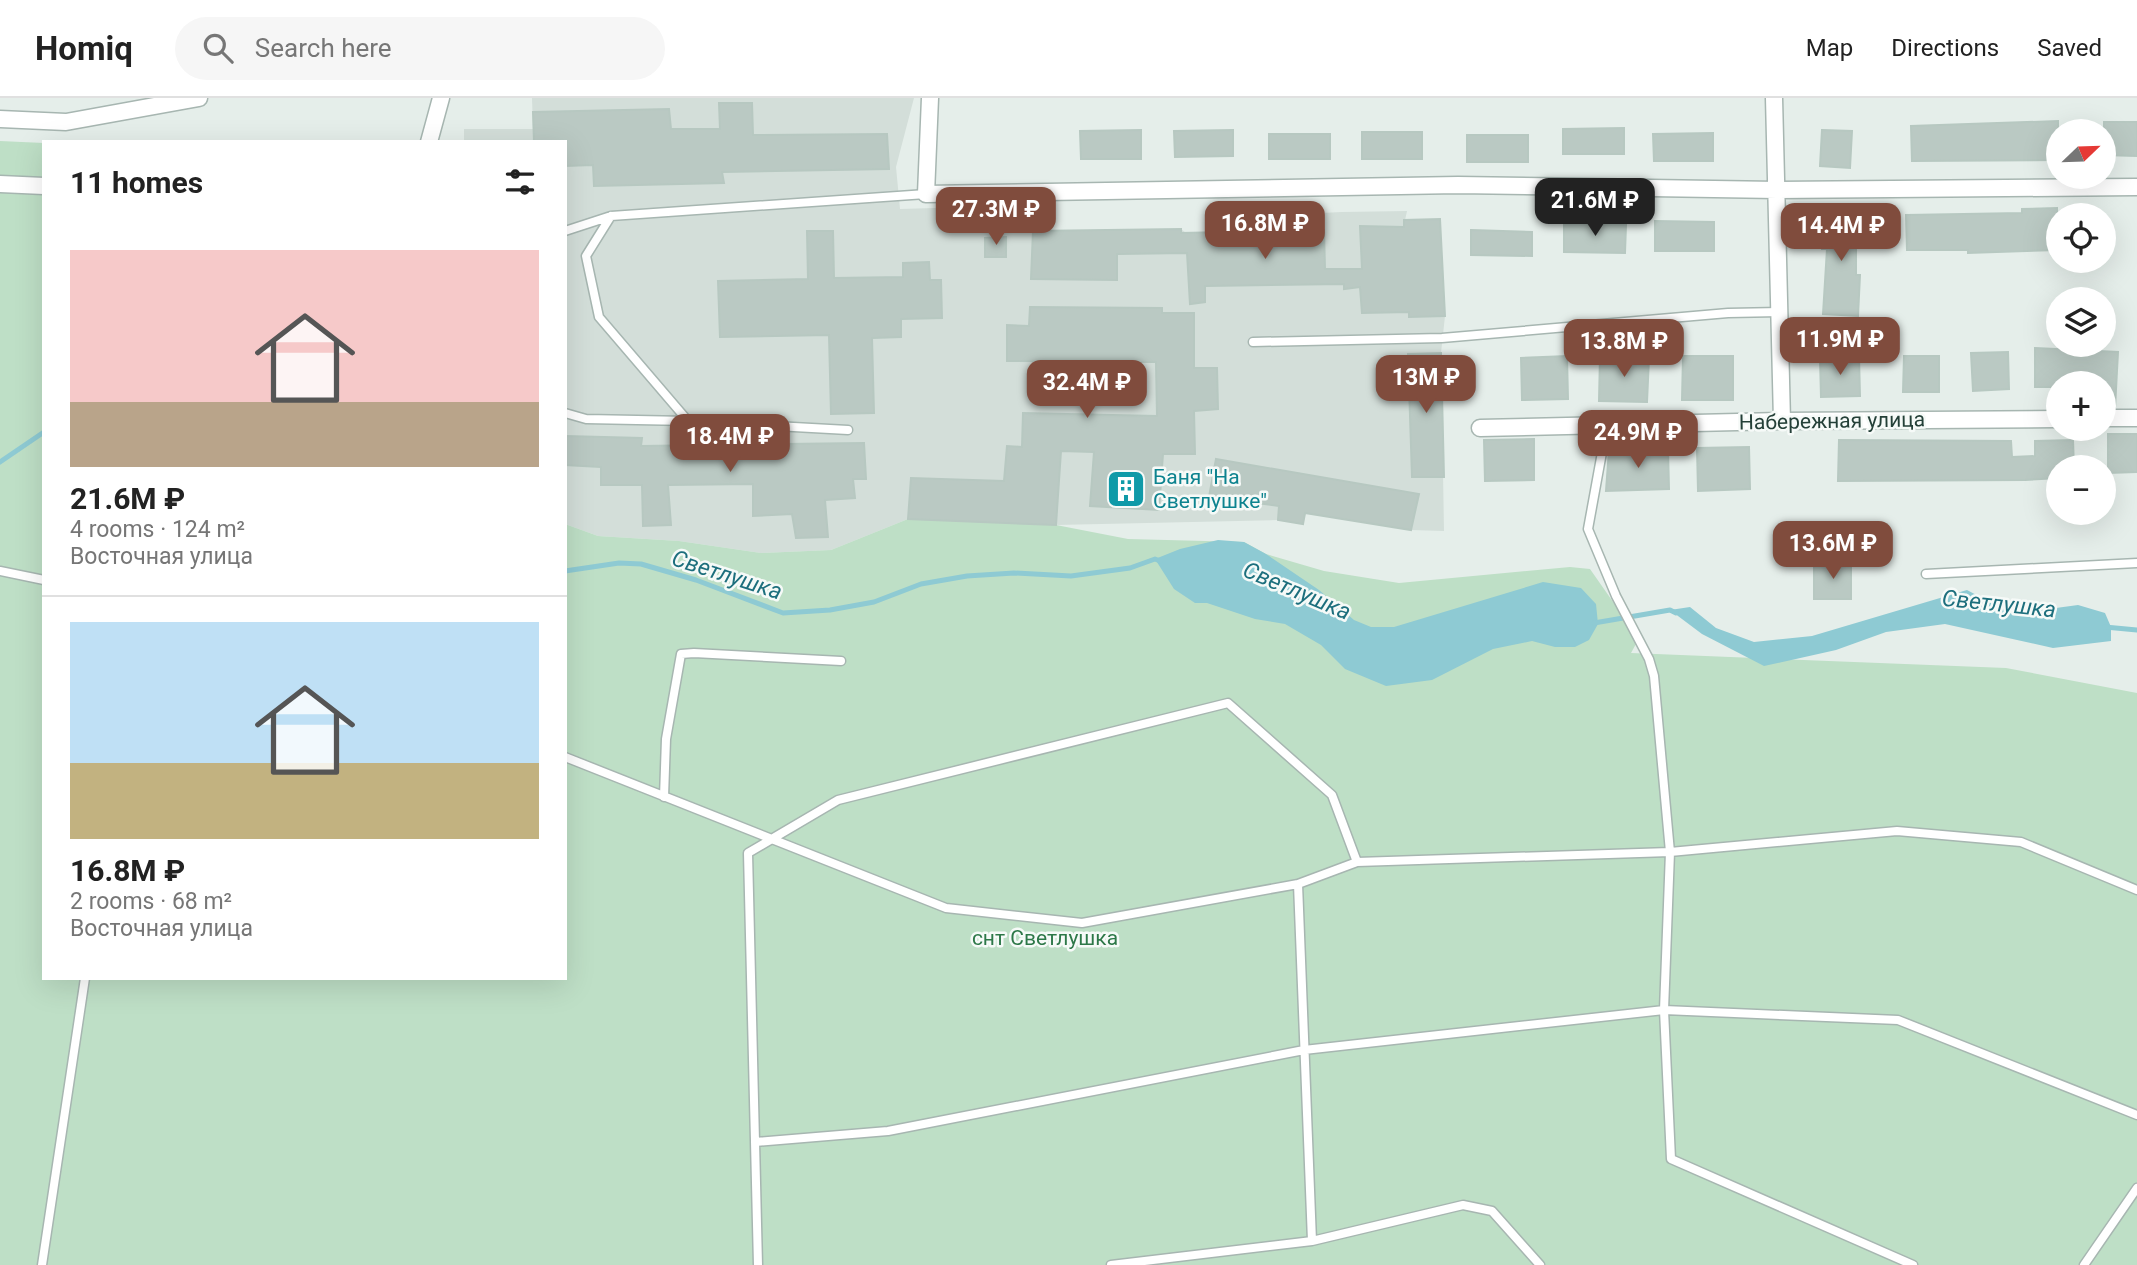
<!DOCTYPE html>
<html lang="en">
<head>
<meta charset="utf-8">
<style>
  :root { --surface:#fff; --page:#f6f6f6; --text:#222; --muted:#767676; --line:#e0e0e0; --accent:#804c3d }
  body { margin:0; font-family:Roboto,sans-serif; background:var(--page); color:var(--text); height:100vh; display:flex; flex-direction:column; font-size:26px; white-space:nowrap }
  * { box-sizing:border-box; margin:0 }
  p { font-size:23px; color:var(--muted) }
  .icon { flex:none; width:38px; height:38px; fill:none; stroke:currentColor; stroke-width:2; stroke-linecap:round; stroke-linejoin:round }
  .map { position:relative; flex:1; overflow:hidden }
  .details { position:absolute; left:42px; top:42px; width:525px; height:840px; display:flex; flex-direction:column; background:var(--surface); border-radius:0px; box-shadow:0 7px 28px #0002 }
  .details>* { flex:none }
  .needle { width:46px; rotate:67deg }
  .tools { position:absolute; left:2046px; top:21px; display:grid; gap:14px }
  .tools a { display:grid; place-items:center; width:70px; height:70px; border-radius:50%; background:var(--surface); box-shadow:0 7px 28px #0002; font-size:35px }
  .price { position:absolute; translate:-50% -60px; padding:0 16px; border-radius:14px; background:var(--accent); color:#fff; font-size:23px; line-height:46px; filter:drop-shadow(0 2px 4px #0008) }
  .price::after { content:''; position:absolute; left:50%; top:42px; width:21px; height:16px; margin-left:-10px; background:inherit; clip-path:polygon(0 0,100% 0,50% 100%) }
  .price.active { background:#222; color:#fff }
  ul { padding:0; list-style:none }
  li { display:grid; align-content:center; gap:14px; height:371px; padding:0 28px }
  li+li { border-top:2px solid var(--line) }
  li span { display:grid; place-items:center; height:217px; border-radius:0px; color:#555 }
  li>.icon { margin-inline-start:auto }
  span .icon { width:126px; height:126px; fill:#fffc; stroke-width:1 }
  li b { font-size:30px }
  h2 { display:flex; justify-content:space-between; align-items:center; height:84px; padding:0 28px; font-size:30px }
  header { display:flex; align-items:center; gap:42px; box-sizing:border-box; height:98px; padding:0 35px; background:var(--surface); border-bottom:2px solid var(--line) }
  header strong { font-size:33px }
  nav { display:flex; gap:38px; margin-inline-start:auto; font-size:24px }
  .search { width:490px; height:63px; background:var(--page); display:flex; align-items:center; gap:18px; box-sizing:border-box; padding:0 24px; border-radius:38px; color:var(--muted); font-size:26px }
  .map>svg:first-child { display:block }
</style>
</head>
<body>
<header>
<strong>Homiq</strong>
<div class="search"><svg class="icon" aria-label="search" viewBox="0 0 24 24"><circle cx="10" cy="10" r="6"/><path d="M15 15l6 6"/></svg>Search here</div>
<nav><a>Map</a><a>Directions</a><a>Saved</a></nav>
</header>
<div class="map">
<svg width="2137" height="1167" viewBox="0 0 2137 1167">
  <rect width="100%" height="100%" fill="#e5eeea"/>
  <path fill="#d3ded9" d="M532,0H914L896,69L900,111L1035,107L1034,133L1181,131L1186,135H1255V118L1342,114L1407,113L1405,122L1440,121L1445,218L1441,255L1444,433L1411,432L1306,415L1303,426L1278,422L1056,427L908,421L831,452L761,455L679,443L598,438L565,426V44H464V31H533Z"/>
  <path fill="#bedfc6" d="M0,43L44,45V880H565V426L598,438L679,443L761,455L831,452L908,421L1056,427L1128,441L1244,444L1266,456L1324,473L1399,485L1570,469L1590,471L1625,521L1637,544L1631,555L2006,570L2137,595V1167H0Z"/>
  <path fill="#8ecad3" d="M1218,442L1244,444L1266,456L1319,492L1354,522L1371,529H1394L1543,484L1581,490L1596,506L1598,526L1589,542L1575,549H1555L1532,543L1493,551L1432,582L1386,588L1345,571L1321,547L1285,526L1255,521L1207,505H1195L1174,491L1155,461L1180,451Z
    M1967,492L2012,516L2078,507L2105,515L2111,529V543L2053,550L1945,526L1886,534L1836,552L1764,568L1702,536L1670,512L1690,509L1716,530L1754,544L1812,538Z"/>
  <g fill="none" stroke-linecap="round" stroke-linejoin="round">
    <path stroke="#8ecad3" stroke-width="5" d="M0,364L44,334
      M565,473L619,465L641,466L696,482L783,515L830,512L874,504L921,486L967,478L1014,475L1071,478L1130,470L1155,461L1160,463
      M1594,525L1670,512L1676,515
      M2105,529L2137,532"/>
  </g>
  <path fill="#bac9c3" stroke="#b7c8c1" stroke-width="2" d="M719,5H752L753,37L887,36L889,71L722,74L724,85L594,88L593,67L565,68V44H534L533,14L669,11L671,31H720Z
    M2058,23V62L1912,63L1911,28Z
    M2104,24H2137V58L2104,57Z
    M1624,30V56H1563V31Z
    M1141,32V61H1081L1080,33Z
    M1233,32V58L1175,59L1174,33Z
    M1822,32L1852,33L1850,70L1820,68Z
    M1362,34H1422V61H1362Z
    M1713,35V63H1654L1653,36Z
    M1269,36H1330V61H1269Z
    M1467,37H1528V64H1467Z
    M2057,110L2058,152L1968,155V152H1907L1906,117L2022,115V111Z
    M1822,113H1856V177H1860L1858,218L1823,216L1827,151H1822Z
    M1440,121L1445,218L1409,219V214L1362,215L1360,189L1344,191V186L1205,188V204L1190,206L1187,155L1117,156V182L1031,181L1033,133L1181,131V135L1324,132L1325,171H1362L1360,128L1404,129V122Z
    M1655,123L1714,124V153H1655Z
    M1564,126L1626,127L1625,155L1564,154Z
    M1471,132L1532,134V158L1471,157Z
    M807,133H833L834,180L903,179V165L929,164L930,182H941L942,220L901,221V239L872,240L874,315L831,316L829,237L720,239L718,183L808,181Z
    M1006,139V159H985V140Z
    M1030,209L1162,210V215H1194V270H1217L1218,311L1194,313L1195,356H1163L1159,412L1090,408L1094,354L1061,353L1056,427L908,421L911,380L1004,383L1007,348L1022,349L1023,315L1157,318L1156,264L1007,263V227L1029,228Z
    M2035,250L2118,254L2115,310H2104V285H2058V289H2035Z
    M2008,254L2009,291L1973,293L1971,255Z
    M1441,255L1444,379H1412L1408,256Z
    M1567,258L1568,301L1522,302L1521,260Z
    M1600,258L1649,260L1647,304L1599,303Z
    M1683,258H1733V302H1682Z
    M1904,258H1939V294H1903Z
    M1859,259L1860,298L1821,299L1820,260Z
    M2108,336H2137V374L2108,375Z
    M565,338L642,340L641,348L864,345L866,381H853L855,400L825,402L828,439L796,440L792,416L753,418V386L668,387L671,427L643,428L642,387H601V369L565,367Z
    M1534,341V382L1485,383L1484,342Z
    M1839,342L2011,343L2012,359L2035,358V343L2073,342L2074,369H2058V380L2025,382L1838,383Z
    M1749,349L1750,391L1698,393L1697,350Z
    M1668,351L1669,391L1606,393L1609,352Z
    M1216,361L1419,396L1411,432L1305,415L1303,426L1278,422L1279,408L1209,399Z
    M1814,465H1851V501H1814Z"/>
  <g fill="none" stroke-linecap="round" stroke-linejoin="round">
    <g stroke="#a7b6b1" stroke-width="11">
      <path id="service" d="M611,118L586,158L599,219L688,323
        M565,133L611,118L926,96
        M1253,244L1442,240L1728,215L1780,214
        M565,315L586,321L688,323L848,332
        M1607,327L1588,431L1616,498L1649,561L1654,578L1670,754L1664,912L1671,1061L1913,1167
        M0,473L44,482
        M1926,476L2137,465
        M565,659L946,810L1082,825L1298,786L1357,764L1670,754L1897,733L2021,744L2137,792
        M664,699L666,641L681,556L694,555L841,563
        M1298,786L1312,1143
        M755,1044L888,1033L1304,952L1664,912L1898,922L2137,1017
        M42,1167L85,880
        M758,1167L748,755L838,702L1228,605L1332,697L1357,764
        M1111,1167L1312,1143L1463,1107L1492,1113L1540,1167
        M2084,1167L2137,1090"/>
    </g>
    <g stroke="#a7b6b1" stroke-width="19">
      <path id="minor" d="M930,0L926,96L1458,87L1777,92L2137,89
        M1774,0L1782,323
        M0,21L66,24L199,0
        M429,44L441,0
        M0,86L44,88
        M2104,320H2137
        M1480,330L1782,323L2058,321"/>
    </g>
    <use href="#service" stroke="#fff" stroke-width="8"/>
    <use href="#minor" stroke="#fff" stroke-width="16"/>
  </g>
  <defs>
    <g id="building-square" transform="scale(2.0125)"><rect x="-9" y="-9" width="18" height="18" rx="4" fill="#0f9aa8" stroke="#f6faf8"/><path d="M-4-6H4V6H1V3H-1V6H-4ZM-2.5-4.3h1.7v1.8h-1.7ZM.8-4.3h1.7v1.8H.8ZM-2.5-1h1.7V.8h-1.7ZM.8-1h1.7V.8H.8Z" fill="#fff"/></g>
  </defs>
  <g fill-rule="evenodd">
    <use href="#building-square" x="1126" y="391"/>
  </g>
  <g text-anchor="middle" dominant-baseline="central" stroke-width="5" stroke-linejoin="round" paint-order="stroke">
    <g font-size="21" fill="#244038" stroke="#f6faf8">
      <text transform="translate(1832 323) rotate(-1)">Набережная улица</text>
    </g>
    <g font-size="21" fill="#0d838f" stroke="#f6faf8" text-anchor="start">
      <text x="1153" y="379">Баня "На<tspan x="1153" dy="24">Светлушке"</tspan></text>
    </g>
    <g font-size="21" fill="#2d7848" stroke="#f6faf8">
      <text x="1045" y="840">снт Светлушка</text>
    </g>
    <g font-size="23" font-style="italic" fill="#1d6f7d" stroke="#f6faf8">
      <text transform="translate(727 477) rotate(18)">Светлушка</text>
      <text transform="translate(1297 493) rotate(23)">Светлушка</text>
      <text transform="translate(1999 506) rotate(6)">Светлушка</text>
    </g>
  </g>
</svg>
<div class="tools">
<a><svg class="needle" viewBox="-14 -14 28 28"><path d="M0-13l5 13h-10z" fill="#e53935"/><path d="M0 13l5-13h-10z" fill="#767676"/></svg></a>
<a><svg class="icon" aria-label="locate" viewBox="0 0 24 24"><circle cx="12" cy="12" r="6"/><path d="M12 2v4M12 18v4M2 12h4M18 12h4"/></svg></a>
<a><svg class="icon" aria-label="layers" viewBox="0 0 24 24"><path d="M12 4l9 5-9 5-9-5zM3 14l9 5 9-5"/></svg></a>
<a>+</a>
<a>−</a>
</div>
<b class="price active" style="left:1595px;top:140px">21.6M ₽</b>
<b class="price" style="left:996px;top:149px">27.3M ₽</b>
<b class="price" style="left:1265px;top:163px">16.8M ₽</b>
<b class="price" style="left:1841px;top:165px">14.4M ₽</b>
<b class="price" style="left:1840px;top:279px">11.9M ₽</b>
<b class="price" style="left:1624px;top:281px">13.8M ₽</b>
<b class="price" style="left:1426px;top:317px">13M ₽</b>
<b class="price" style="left:1087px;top:322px">32.4M ₽</b>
<b class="price" style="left:1638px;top:372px">24.9M ₽</b>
<b class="price" style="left:730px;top:376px">18.4M ₽</b>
<b class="price" style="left:1833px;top:483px">13.6M ₽</b>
<section class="details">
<h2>11 homes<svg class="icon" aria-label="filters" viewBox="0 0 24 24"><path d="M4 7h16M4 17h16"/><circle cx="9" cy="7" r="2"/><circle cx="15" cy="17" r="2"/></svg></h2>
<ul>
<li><span style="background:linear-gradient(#f6c9c9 70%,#b9a48a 0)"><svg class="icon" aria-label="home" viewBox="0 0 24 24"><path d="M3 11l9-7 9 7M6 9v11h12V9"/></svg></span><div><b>21.6M ₽</b><p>4 rooms · 124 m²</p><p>Восточная улица</p></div></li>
<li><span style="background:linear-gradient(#bfe0f5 65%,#c2b280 0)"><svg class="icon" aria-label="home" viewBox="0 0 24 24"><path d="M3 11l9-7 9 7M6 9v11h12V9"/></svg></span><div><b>16.8M ₽</b><p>2 rooms · 68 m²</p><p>Восточная улица</p></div></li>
</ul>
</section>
</div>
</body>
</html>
